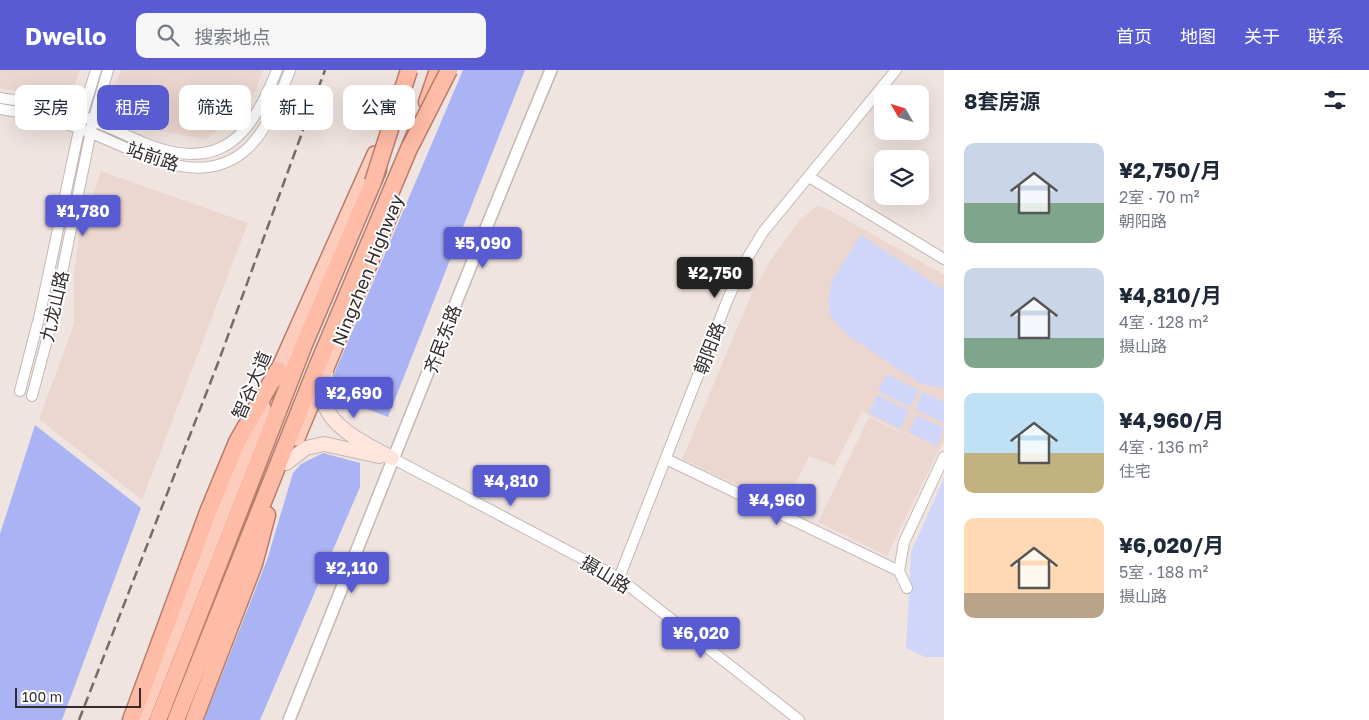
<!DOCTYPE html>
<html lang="zh">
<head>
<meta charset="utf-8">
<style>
  :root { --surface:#fff; --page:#f6f6f7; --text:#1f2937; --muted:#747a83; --accent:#595bd2 }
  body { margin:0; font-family:"Golos Text","Noto Sans SC",sans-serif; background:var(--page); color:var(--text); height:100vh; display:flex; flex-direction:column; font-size:19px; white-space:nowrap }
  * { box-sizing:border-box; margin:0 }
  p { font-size:16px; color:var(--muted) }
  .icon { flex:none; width:28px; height:28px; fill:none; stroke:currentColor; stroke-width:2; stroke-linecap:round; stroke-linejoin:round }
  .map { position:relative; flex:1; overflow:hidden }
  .side { display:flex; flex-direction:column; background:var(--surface); width:425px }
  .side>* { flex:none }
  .banner { position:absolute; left:15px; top:15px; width:475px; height:45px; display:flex; gap:10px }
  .needle { width:32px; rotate:309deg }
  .buttons { position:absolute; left:874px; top:15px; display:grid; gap:10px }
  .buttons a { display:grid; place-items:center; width:55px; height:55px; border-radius:10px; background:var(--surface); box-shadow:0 5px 20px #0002; font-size:25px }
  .scale { position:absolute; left:15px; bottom:12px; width:126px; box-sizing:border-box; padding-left:5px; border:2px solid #322d2c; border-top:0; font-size:14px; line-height:18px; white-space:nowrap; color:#322d2c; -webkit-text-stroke:4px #fff; paint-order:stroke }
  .price { position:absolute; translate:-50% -42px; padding:0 11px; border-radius:5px; background:var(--accent); color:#fff; font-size:16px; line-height:32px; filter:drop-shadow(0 1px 2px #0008) }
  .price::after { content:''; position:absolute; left:50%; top:30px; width:15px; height:11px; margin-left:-8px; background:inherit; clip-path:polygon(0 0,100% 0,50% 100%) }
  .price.active { background:#222; color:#fff }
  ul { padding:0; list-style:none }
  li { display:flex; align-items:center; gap:15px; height:125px; padding:0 20px }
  li span { display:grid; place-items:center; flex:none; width:140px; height:100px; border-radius:10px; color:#555 }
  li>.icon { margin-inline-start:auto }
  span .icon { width:60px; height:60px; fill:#fffc; stroke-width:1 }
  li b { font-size:21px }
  h2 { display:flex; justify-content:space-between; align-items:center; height:60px; padding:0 20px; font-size:21px }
  .tag { padding:0 18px; border-radius:10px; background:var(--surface); box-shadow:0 5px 20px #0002; font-size:18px; line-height:45px }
  .tag.active { background:var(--accent); color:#fff }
  header { display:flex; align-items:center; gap:30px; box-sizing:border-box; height:70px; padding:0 25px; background:var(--accent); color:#fff }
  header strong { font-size:24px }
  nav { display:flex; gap:28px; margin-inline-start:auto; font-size:18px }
  .search { width:350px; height:45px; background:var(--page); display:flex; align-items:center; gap:12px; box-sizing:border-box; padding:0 18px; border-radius:10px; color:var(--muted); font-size:19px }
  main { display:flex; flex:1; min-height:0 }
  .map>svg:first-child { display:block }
</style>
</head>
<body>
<header>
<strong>Dwello</strong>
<div class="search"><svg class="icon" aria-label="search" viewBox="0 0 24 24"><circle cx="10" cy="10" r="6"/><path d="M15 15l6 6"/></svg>搜索地点</div>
<nav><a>首页</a><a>地图</a><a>关于</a><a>联系</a></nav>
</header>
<main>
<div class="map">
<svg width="944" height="650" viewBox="0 0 944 650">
  <rect width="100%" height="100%" fill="#f0e4e0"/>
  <path fill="#ebd7d0" d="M0,0H80L74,17L67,23L44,26L0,18Z
    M121,0H263L256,20L236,48L205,69L160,61L107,37Z
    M101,101L248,153L142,430L39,349L74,254V203L79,167Z
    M817,136L826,138L944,205V371L939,380L862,342L834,396L809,386L784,438L682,389L753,221L770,191L799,151Z
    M869,347L939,380L887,486L818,452Z"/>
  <path fill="#d0d6f9" d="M861,165L944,220V318L921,314L846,264L831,247L828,232L832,210Z
    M887,304L919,320L910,337L878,321Z
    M923,322L944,332V353L915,339Z
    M877,325L909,341L900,359L869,343Z
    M917,345L944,358L937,376L909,362Z
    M944,408V587H925L906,578L911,482Z"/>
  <path fill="#aab4f5" d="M463,0H525L388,347L344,330L332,309Z
    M35,355L141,438L62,650H0V464Z
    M323,383L360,393V417L260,650H204L267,490L293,403L301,394Z"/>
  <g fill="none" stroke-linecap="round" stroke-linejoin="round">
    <g stroke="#c4b8b4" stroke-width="12">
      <path id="minor" d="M0,28C28,32 56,37 82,46C105,55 127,66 149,75C223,103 252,63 277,0
        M0,39C28,43 55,49 81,59C132,77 200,125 249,77C270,56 279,27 290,0
        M809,107L944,189
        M20,321L40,244L82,46L96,0
        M32,326L53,247L93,51L108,0
        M392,388L619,508L799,650
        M666,389L899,501
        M619,508L727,231L745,192L763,162L896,0
        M907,518L899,501L904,472L944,387"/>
    </g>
    <g stroke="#c4b8b4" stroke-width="14">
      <path id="tertiary" d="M289,650C376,433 461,216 551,0"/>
    </g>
    <g stroke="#c4b8b4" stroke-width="16">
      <path id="secondary" d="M326,303C325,311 322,323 324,331C329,358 370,376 392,388
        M286,393L306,378L324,374L379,386"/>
    </g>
    <g stroke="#b67e6c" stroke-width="18">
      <path id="primary" d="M274,310L375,84
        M297,368L394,135
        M141,650L263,338"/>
    </g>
    <g stroke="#b67e6c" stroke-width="19">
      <path id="trunk" d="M427,32L438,0
        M131,650L208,442L237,372L278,300
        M158,650L303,277L378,100
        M176,650L317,297L416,62
        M194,650L254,494L267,445"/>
    </g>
    <use href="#minor" stroke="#fff" stroke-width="10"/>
    <use href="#tertiary" stroke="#fff" stroke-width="11"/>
    <use href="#secondary" stroke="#fee6dd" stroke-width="14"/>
    <use href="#primary" stroke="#feccbc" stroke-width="15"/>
    <use href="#trunk" stroke="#febba6" stroke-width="16"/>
    <path stroke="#736c6a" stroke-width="2.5" stroke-dasharray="10 5" stroke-linecap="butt" d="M79,650L218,293L325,0"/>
    <g stroke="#b67e6c" stroke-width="19" stroke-linecap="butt">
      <path id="trunk-bridge" d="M411,75L449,0
        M373,112L409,0"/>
    </g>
    <use href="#trunk-bridge" stroke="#febba6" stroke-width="16"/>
  </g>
  <g text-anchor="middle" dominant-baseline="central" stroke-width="4" stroke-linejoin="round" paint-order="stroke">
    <g font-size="18" fill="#322d2c" stroke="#fff">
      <text transform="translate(153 86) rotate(19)">站前路</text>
      <text transform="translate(367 200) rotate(-68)">Ningzhen Highway</text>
      <text transform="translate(54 236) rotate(-77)">九龙山路</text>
      <text transform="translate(442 269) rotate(-69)">齐民东路</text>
      <text transform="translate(709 278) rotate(-69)">朝阳路</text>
      <text transform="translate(251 315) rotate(-67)">智谷大道</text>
      <text transform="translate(606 504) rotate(31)">摄山路</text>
    </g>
  </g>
</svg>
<div class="buttons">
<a><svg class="needle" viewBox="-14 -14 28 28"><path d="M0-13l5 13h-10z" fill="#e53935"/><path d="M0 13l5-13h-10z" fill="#747a83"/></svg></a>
<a><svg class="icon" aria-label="layers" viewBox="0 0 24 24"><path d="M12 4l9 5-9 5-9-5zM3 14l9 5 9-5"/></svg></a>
</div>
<div class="scale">100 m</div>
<b class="price" style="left:83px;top:167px">¥1,780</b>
<b class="price" style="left:483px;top:199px">¥5,090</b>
<b class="price active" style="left:715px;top:229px">¥2,750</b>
<b class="price" style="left:354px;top:349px">¥2,690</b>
<b class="price" style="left:511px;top:437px">¥4,810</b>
<b class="price" style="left:777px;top:456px">¥4,960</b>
<b class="price" style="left:352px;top:524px">¥2,110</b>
<b class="price" style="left:701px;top:589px">¥6,020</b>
<div class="banner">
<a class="tag">买房</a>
<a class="tag active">租房</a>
<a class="tag">筛选</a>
<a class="tag">新上</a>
<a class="tag">公寓</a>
</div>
</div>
<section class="side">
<h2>8套房源<svg class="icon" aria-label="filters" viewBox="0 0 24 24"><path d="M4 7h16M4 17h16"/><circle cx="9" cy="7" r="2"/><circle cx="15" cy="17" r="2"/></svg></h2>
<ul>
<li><span style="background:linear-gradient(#c9d6e8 60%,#7fa58c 0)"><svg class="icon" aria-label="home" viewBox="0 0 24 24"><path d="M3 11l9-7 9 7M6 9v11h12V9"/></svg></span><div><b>¥2,750/月</b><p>2室 · 70 m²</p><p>朝阳路</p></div></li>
<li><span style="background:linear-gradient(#c9d6e8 70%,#7fa58c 0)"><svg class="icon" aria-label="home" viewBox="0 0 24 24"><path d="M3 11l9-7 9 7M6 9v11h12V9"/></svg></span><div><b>¥4,810/月</b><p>4室 · 128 m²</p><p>摄山路</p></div></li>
<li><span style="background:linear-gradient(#bfe0f5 60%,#c2b280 0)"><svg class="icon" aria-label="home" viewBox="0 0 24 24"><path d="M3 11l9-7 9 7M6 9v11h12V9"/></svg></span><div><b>¥4,960/月</b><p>4室 · 136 m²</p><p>住宅</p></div></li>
<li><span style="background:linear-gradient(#ffd9b3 75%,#b9a48a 0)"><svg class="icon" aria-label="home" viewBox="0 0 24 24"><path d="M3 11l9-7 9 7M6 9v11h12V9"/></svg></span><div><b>¥6,020/月</b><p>5室 · 188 m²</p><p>摄山路</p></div></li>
</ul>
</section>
</main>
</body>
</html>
